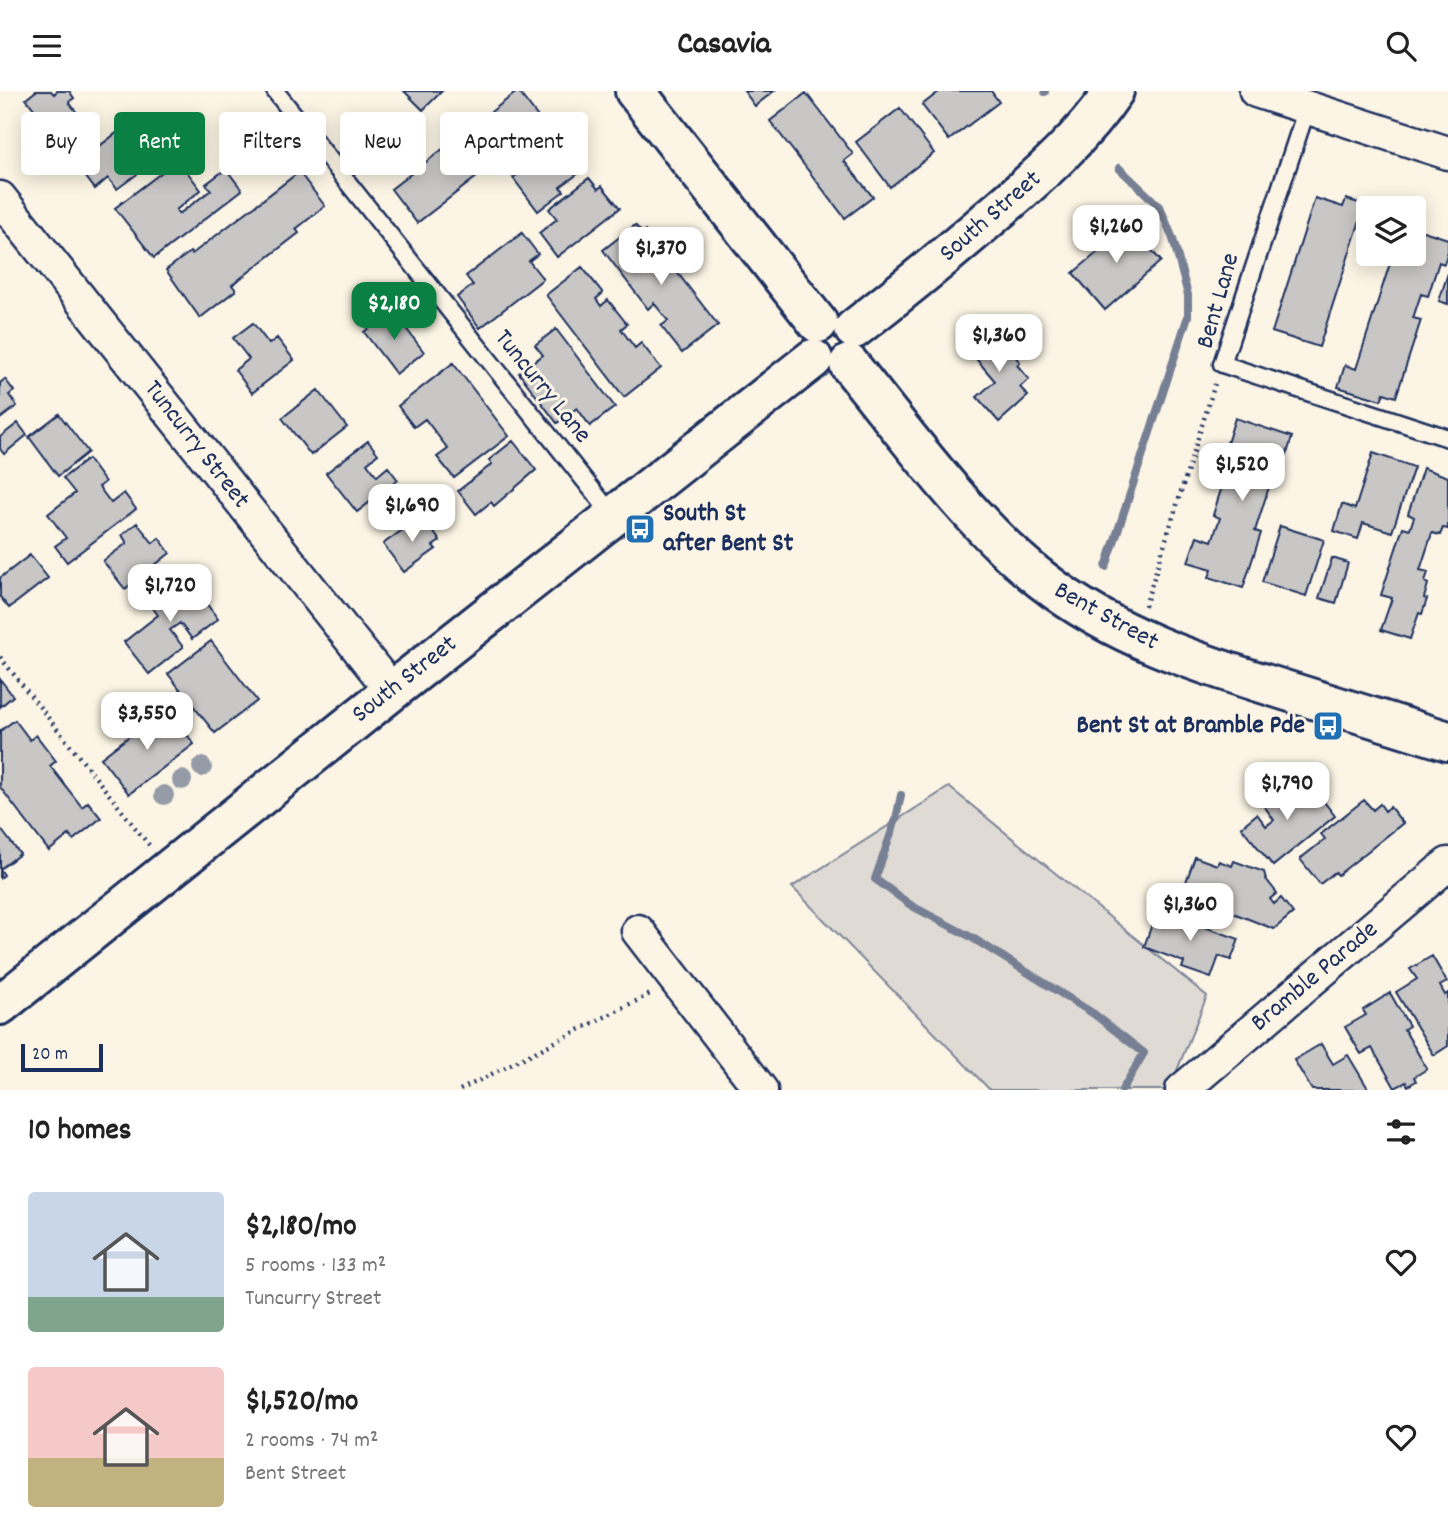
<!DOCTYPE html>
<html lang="en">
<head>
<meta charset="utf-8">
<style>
  :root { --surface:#fff; --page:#f6f6f6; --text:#222; --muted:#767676; --accent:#0b8043 }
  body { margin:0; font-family:Dekko,sans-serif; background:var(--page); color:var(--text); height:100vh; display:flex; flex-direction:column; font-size:26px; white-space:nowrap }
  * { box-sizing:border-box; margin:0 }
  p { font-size:23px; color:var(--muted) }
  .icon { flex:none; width:38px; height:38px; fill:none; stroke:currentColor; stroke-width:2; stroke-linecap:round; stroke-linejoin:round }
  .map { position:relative; height:999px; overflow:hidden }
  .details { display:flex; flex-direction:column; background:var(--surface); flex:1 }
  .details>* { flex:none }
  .hud { position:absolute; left:21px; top:21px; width:700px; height:63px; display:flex; gap:14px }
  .controls { position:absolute; left:1356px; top:105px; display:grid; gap:14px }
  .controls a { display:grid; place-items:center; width:70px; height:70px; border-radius:7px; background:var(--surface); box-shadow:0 4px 18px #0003; font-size:35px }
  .scale { position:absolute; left:21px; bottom:18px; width:82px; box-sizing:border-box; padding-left:7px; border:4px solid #1b2f5e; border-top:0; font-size:19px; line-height:24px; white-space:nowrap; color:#1b2f5e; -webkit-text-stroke:5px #fcf5e5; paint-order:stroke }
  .price { position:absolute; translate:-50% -60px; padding:0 16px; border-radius:14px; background:#fff; color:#222; font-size:23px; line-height:46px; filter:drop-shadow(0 2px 4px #0008) }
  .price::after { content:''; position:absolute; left:50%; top:42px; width:21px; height:16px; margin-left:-10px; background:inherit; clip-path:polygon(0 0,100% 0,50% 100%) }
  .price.current { background:var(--accent); color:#fff }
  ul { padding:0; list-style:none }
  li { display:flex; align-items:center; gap:21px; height:175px; padding:0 28px }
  li span { display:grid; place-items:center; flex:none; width:196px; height:140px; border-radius:7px; color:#555 }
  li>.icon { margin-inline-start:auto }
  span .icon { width:84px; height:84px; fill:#fffc; stroke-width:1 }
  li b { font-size:30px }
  h2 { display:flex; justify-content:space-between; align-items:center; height:84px; padding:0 28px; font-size:30px }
  .pill { padding:0 24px; border-radius:7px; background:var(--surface); box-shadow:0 4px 18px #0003; font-size:24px; line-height:63px }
  .pill.current { background:var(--accent); color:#fff }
  header { display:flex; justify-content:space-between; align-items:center; height:91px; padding:0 28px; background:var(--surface); font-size:32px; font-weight:700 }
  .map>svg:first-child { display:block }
</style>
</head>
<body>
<header><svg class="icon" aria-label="menu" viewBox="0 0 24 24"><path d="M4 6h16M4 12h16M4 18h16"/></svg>Casavia<svg class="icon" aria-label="search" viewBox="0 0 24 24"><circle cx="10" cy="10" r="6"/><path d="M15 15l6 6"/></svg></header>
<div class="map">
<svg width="1448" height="999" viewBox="0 0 1448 999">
  <rect width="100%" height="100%" fill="#fcf5e5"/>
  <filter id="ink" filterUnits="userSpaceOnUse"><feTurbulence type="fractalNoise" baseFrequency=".0143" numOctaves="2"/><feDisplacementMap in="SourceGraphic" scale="14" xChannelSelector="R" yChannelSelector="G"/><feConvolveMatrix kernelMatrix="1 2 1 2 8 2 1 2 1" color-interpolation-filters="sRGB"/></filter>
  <g filter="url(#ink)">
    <path fill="#dfdbd4" stroke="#7d8599" stroke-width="2" d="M949,696L1207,905L1169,999H990L792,796Z"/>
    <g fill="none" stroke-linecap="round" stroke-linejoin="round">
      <path stroke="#767f94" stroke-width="8" d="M1045,0V1
        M1106,476L1188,225V204L1173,148L1160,116L1119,77
        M901,704L896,728L875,788L912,815L971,846L1094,923L1144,962L1122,999"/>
    </g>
    <path fill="#c8c7c6" stroke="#1b2f5e" stroke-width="2" d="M36,0H51L54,3L57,0H69L74,7L69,11L92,42L65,62L32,20L34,18L26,8Z
      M404,0H442L423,19Z
      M518,0L544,34L417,132L391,98Z
      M744,0H774L755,15Z
      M940,0H991L999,11L949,49L922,14Z
      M806,2L853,63L844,70L873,106L845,127L770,30Z
      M900,17L934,62L890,96L856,51Z
      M131,31L150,55L139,63L148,75L117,98L108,87L95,98L76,73Z
      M552,57L561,68L565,65L579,82L560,96L564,100L538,120L513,87Z
      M178,69L201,99L176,119L179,123L211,99L206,93L226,78L242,99L154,167L115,117Z
      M299,81L325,115L296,138L299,142L232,194L236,199L200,227L166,179L190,161L192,163Z
      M589,87L598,98L602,95L620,117L557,166L539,142L557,128L549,118Z
      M1315,107L1343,116L1346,108L1365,114L1319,256L1272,241Z
      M635,134L642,142L645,140L718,234L682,262L661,235L668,230L654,212L648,218L603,159Z
      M1115,134L1122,141L1129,134L1161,170L1105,219L1073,182L1098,161L1092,154Z
      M1414,137L1448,148V160L1444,173L1439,171L1428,205L1421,203L1413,227L1421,229L1396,306L1384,302L1381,309L1338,296L1345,274L1356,278L1393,163H1414Z
      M522,142L538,163L529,170L543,188L480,237L457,206L473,194L466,185Z
      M582,176L603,202L596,208L601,215L608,209L627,233L621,238L635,257L641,252L661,277L624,306L546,204Z
      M1448,182V213L1439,210Z
      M392,219L424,261L396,283L364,241Z
      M253,232L269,253L277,247L294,269L252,302L235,279L249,268L233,247Z
      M989,235L1020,271L1017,274L1029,288L1020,296L1028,305L999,331L977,306L995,290L966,256Z
      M556,238L615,316L590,335L577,317L557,332L519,282L543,264L535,254Z
      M453,272L509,345L454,387L437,366L448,358L425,328L414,336L398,315Z
      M5,288L14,300L9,304L17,315L0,328V292Z
      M318,299L347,336L311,364L282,327Z
      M59,323L88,361L58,385L29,346Z
      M1235,327L1292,346L1282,380L1275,377L1255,440L1261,442L1243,497L1209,486L1212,478L1188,471L1197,445L1212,450L1220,427L1213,424L1224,389L1231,391L1239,366L1224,362Z
      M18,332L27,344L4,363L0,358V346Z
      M368,350L378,363L367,372L377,385L388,376L398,389L357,421L326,382Z
      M513,350L536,379L494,415L491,411L476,423L458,400L492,373L489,369Z
      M1373,362L1414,376L1392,441L1363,432L1358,448L1334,440L1342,413L1355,418Z
      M88,368L105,391L99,396L111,412L124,402L136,418L67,471L55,455L66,447L48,423L75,402L63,387Z
      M1423,377L1448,386V438L1443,437L1440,444L1432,442L1420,479L1428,481L1425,491L1428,493L1424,507L1427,508L1422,523L1419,522L1410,548L1381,539L1392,507L1381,504L1403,436L1410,438L1414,426L1408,423Z
      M422,425L440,450L433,455L436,458L404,481L383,453Z
      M137,432L153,452L159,447L170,462L125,498L103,470L127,452L122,444Z
      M1280,435L1324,449L1306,505L1262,491Z
      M30,464L48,487L9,517L0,506V487Z
      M1332,467L1348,472L1336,512L1319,507Z
      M185,484L218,528L192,548L180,532L170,539L183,556L149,583L124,551L158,524L149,512Z
      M211,550L257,610L215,642L168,583Z
      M0,588L13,605L0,616Z
      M170,621L194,653L129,703L101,667L145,633L149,638Z
      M15,629L30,649L36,644L56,670L50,675L82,716L88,711L101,727L73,749L69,744L49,760L0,696V640Z
      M1295,686L1315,712L1321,707L1335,725L1273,775L1241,736L1257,723L1266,735L1274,729L1262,712Z
      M1364,709L1373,719L1380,713L1385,720L1390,716L1403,732L1338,784L1335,781L1320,793L1300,768L1325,748L1321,743Z
      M0,737L20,763L0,778L4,784L0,787Z
      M1195,766L1217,774L1219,770L1232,775L1234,770L1264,781L1266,788L1277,802L1270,808L1274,813L1281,807L1293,822L1274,838L1182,802Z
      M1157,819L1239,848L1231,869L1219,865L1211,887L1182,877L1184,871L1144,856Z
      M1432,865L1447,891L1440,895L1445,904L1448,902V955L1434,964L1396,901L1417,888L1410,878Z
      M1390,902L1409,935L1404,938L1427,978L1414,986L1416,990L1408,995L1406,991L1395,997L1372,957L1361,963L1345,936L1366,924L1363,919Z
      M1321,953L1333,973L1348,964L1369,999H1312L1294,969Z"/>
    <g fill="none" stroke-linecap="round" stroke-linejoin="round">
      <g stroke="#1b2f5e" stroke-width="21">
        <path id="service" d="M275,0L613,425
          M1307,17L1222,273L1448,347"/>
      </g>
      <g stroke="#1b2f5e" stroke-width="37">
        <path id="minor" d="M1256,0L1448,62
          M0,107L392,600
          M638,840L761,999
          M1182,999L1448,773"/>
      </g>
      <g stroke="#1b2f5e" stroke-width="44">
        <path id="tertiary" d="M635,0L818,232
          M854,238C904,199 952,160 999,119C1041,83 1083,46 1114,0
          M849,273C906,343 971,434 1042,489C1113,545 1197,572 1281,598C1337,615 1392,633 1448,650
          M0,914L392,600L813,268"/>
      </g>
      <path stroke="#1b2f5e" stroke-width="4.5" stroke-dasharray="2 5" stroke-linecap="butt" d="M1145,515L1215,293
        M0,566L149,754
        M460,999L652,902"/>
      <use href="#service" stroke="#fcf5e5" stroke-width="16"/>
      <use href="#minor" stroke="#fcf5e5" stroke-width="32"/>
      <use href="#tertiary" stroke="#fcf5e5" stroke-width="38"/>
    </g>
    <g fill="#969ba8">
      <circle cx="202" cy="676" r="10"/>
      <circle cx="182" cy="689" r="10"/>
      <circle cx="164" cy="704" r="10"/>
    </g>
  </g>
  <defs>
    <g id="bus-square" transform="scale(1.575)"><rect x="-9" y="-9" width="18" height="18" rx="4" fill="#1f6fb2" stroke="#fcf5e5"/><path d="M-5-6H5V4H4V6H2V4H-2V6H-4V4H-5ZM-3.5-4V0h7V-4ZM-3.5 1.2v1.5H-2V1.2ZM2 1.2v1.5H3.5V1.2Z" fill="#fff"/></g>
  </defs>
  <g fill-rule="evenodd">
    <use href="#bus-square" x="640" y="438"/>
    <use href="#bus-square" x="1328" y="635"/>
  </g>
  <g text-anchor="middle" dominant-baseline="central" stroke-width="6" stroke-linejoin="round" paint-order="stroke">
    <g font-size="26" fill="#1b2f5e" stroke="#fcf5e5">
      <text transform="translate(991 126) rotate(-41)">South Street</text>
      <text transform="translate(1219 210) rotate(-74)">Bent Lane</text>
      <text transform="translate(542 296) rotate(51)">Tuncurry Lane</text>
      <text transform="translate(196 354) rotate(52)">Tuncurry Street</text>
      <text transform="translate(1106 526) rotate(29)">Bent Street</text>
      <text transform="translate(405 589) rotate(-38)">South Street</text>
      <text transform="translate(1315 886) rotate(-40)">Bramble Parade</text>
    </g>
    <g font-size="26" font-weight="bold" fill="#1b2f5e" stroke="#fcf5e5" text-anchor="start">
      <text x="663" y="423">South St<tspan x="663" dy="30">after Bent St</tspan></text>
      <text x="1305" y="635" text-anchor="end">Bent St at Bramble Pde</text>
    </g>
  </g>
</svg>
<div class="controls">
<a><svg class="icon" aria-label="layers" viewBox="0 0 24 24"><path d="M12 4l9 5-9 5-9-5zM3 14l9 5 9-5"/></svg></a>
</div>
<div class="scale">20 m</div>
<b class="price" style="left:1116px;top:174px">$1,260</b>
<b class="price" style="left:661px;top:196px">$1,370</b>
<b class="price current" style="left:394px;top:251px">$2,180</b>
<b class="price" style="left:999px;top:283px">$1,360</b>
<b class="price" style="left:1242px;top:412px">$1,520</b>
<b class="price" style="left:412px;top:453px">$1,690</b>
<b class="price" style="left:170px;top:533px">$1,720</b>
<b class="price" style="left:147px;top:661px">$3,550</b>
<b class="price" style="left:1287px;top:731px">$1,790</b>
<b class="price" style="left:1190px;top:852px">$1,360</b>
<div class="hud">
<a class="pill">Buy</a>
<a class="pill current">Rent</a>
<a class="pill">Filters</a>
<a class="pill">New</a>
<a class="pill">Apartment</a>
</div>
</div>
<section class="details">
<h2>10 homes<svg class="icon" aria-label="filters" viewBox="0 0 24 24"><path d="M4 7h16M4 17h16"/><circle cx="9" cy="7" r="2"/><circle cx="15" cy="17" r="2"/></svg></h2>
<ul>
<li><span style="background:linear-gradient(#c9d6e8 75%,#7fa58c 0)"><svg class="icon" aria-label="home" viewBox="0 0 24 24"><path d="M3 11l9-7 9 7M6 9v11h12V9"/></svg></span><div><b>$2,180/mo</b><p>5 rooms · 133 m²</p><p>Tuncurry Street</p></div><svg class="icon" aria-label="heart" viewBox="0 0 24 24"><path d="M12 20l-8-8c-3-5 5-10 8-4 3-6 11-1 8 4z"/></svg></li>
<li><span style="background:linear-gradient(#f6c9c9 65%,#c2b280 0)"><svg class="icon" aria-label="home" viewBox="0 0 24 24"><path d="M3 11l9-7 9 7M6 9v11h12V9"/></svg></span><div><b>$1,520/mo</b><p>2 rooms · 74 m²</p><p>Bent Street</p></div><svg class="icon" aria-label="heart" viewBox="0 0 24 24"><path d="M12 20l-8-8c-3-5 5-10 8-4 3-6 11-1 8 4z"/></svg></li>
</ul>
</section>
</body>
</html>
